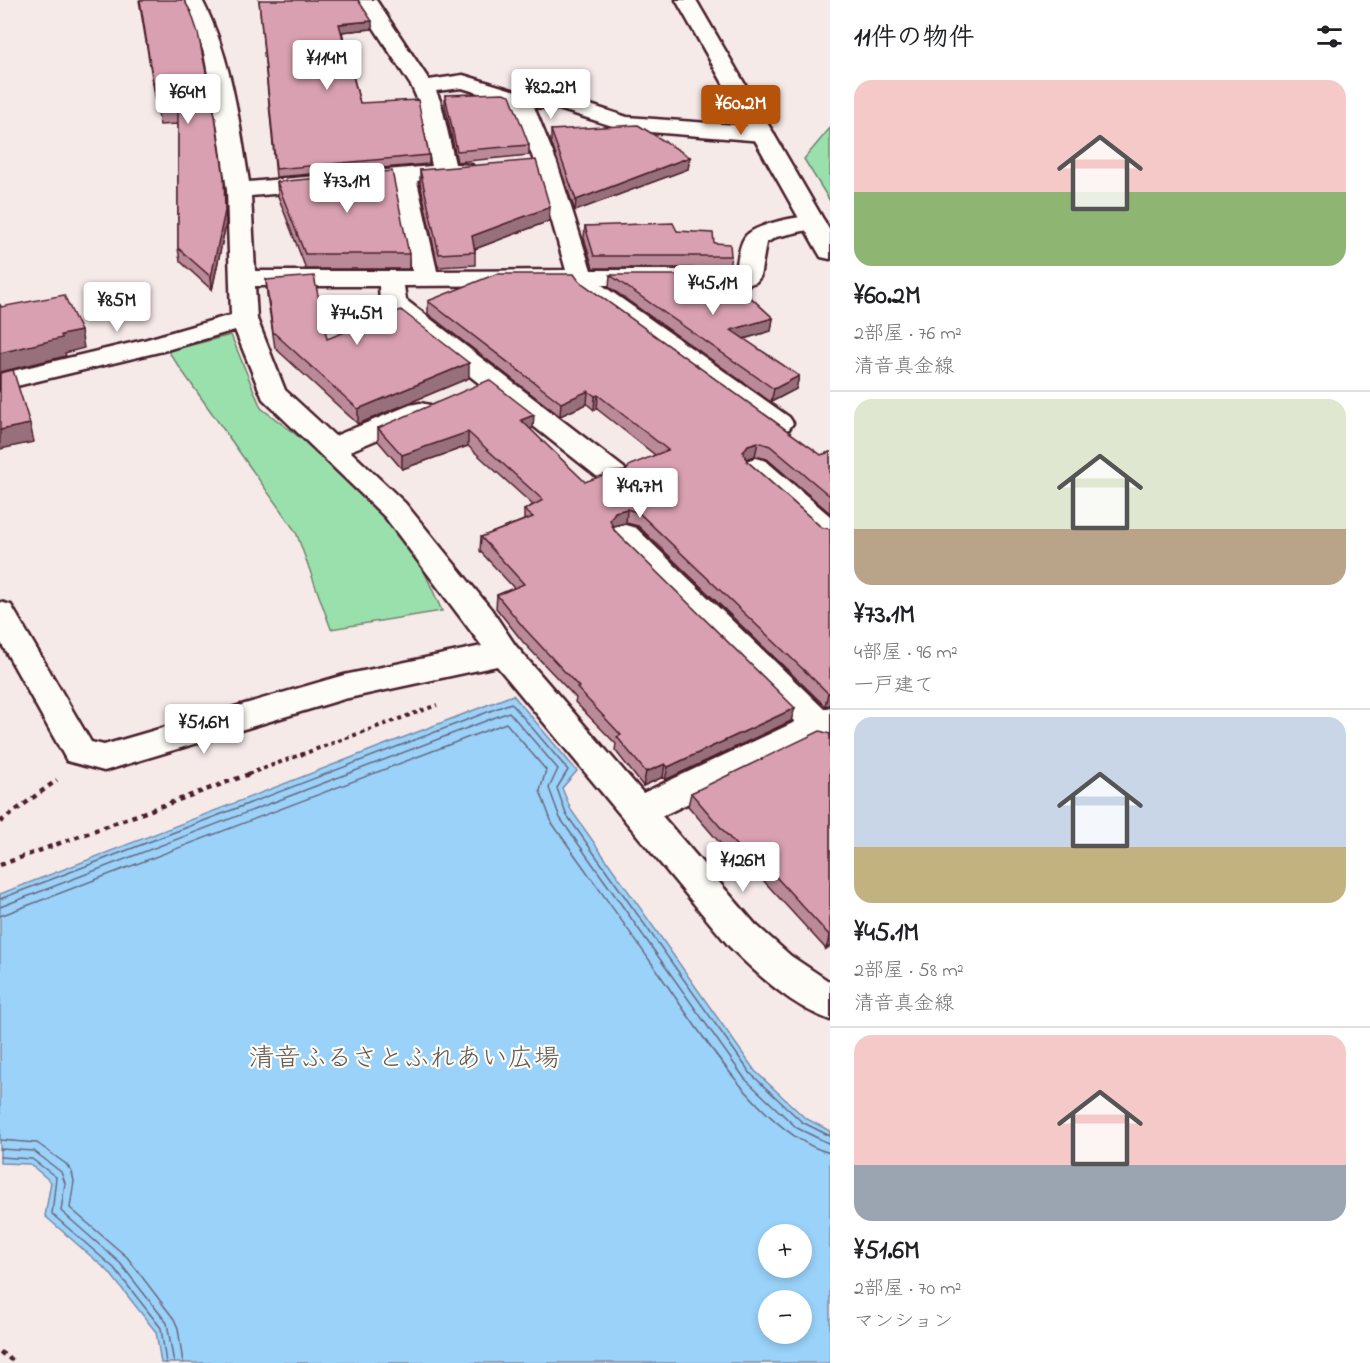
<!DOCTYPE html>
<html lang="ja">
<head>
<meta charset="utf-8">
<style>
  :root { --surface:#fff; --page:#f6f6f6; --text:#202124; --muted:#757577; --line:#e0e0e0; --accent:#b45309 }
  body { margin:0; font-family:"Indie Flower","Klee One",sans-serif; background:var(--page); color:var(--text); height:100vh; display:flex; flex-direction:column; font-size:22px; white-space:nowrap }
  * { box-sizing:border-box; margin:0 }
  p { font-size:20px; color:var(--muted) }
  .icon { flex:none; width:33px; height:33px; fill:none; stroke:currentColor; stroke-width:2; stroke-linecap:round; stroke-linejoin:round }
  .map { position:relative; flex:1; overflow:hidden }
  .drawer { display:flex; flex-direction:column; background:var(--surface); width:540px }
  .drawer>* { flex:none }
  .fabs { position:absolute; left:758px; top:1224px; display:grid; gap:12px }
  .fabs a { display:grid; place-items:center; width:54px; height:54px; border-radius:50%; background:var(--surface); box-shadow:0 3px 9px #0003; font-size:30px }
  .price { position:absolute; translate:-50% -51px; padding:0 14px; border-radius:6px; background:#fff; color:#222; font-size:20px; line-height:39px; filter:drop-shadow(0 2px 3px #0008) }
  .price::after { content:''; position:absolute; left:50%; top:36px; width:18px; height:14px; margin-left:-9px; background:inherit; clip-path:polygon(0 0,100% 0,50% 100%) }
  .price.active { background:var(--accent); color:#fff }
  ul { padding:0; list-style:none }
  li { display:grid; align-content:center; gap:12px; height:318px; padding:0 24px }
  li+li { border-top:2px solid var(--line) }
  li span { display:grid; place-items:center; height:186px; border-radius:18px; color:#555 }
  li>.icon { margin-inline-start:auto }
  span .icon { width:108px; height:108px; fill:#fffc; stroke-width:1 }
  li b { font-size:26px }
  h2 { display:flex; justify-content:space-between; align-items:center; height:72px; padding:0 24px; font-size:26px }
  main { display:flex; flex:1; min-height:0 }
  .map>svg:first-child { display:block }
</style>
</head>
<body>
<main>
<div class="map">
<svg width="830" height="1363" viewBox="0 0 830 1363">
  <rect width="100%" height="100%" fill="#f6eae9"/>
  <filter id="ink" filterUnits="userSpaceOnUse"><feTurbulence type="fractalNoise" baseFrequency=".0167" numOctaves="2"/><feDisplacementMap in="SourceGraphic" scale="12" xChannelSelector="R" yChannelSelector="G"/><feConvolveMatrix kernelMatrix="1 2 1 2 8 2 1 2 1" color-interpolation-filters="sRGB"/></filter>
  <g filter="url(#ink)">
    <path fill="#9ae0ad" stroke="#72806c" stroke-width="1.5" d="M830,128V201L804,159Z
      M231,335L261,408L336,465L412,544L442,611L331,629L296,532L168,351Z"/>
    <path fill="#9ad2f9" stroke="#7a8aa7" stroke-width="1.5" fill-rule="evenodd" d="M513,695L577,771L562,788L571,810L755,1071L805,1118L830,1131V1363H161L156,1332L109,1272L45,1216L51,1182L30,1164L0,1163V894ZM768,1234H801V1268H768ZM768,1300H801V1334H768Z"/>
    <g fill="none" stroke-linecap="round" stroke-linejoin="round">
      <path stroke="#6a677d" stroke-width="1.5" d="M0,899L511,703L568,770L557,788L566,814L751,1074L802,1122L830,1136
        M0,907L509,712L558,769L549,788L560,818L745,1079L797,1128L830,1144
        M0,916L506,723L546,770L540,791L552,823C586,871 621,919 655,968C695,1024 762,1136 830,1153
        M0,1140L37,1143L66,1164L72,1172L74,1181L70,1208L127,1257L174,1319L178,1328L183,1363
        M0,1149L34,1151L61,1172L65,1183L61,1211L120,1263L167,1323L174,1363
        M0,1157L32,1159L56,1177L52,1214L114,1268L161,1328L166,1363"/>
      <g stroke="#4a1f2b" stroke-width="5">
        <path id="street" d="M182,0H202C231,56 239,120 249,182L432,166L419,103L412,87L356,0H376L429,80L463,75L522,93L569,98L627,117L763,127L771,129L774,134L771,139L763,141L625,130L559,109L534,107L557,163L591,270H736C738,260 739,245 745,237C754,224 806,213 821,217L825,222L821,227L776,237L766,243L760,277L756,282L747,285H602L789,417L793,423L789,429L779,432L769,429L579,292L574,285L404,286L406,300L624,468L628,475L624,482L614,484L604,482L384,308L380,303L379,286H255L257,319L285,390L335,436L410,405L420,403L430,405L434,411L430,417L350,451L405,503L491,609L515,645L643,793L795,722L614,542L610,535L614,528L625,525L636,528L824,709L830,707V748L816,742L662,816L755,924L791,956L830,982V1020C791,1006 758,975 729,946L497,666L344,699L104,771L67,761L0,641V602L11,605L91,742L104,745L344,675L482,646L385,517L263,399L235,330L163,351L0,390V374L144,340L231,315L227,190L218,128L204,53L194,23ZM462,88L511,103L535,163L566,270L437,271L417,181L472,175L475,170L472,165L455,164L441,103L436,91ZM394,183L412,271H255L251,196Z
          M756,458L766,461L830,516V542L819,539L746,473L742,467L746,461Z"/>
      </g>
      <g stroke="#4a1f2b" stroke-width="5">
        <path id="secondary" d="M676,0H696L830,231V259L821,257L818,252Z"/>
      </g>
      <path stroke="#4a1f2b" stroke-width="4" stroke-dasharray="4 4" stroke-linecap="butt" d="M248,774L437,705"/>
      <path stroke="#4a1f2b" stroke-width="4.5" stroke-dasharray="5 5" stroke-linecap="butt" d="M0,822L57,780
        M0,865L252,773
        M0,1352L16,1363"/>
      <use href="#street" fill="#fdfcf7" fill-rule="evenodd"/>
      <use href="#secondary" fill="#fdfcf7" fill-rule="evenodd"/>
    </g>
    <path fill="#bb8a98" stroke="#4a1f2b" stroke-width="1.5" d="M139,0L225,190L226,224L212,290L180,261L178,248V124L160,125Z
      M259,0L372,29L342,32L360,103L429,155V164L276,177Z
      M445,95L529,145V155L457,162L445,106Z
      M551,130L690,157L688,169L575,211L551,142Z
      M420,170L549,221L475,249V265L438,267L420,183Z
      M277,182L409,254V269H306L278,196Z
      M585,226L677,231L714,243L731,256L729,268H593L584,238Z
      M610,275L746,293L773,318L771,331L744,339L799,376L796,389L771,402L609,287Z
      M266,280L327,339L469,378L358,424L275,348L267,295Z
      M579,281L821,455L830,452V513L767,459L755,456L746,459L747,461L821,527L830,705L825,706L638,526L626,523L613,526V527L614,530L791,721L665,780L663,777L643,786L615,750L616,744L575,702L576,698L523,642L496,608L497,595L514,588L480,551L481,537L524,520V510L533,505L468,446L402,469L378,441V428H533L530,429L585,482L626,471L655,455L597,409L594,410L587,404L560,416L428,314V301Z
      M830,734V946L826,949L751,867L744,871L688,806L691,793Z"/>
    <path fill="#98707c" stroke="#4a1f2b" stroke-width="1.5" d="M372,21V29L340,32L339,24Z
      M690,157L688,169L575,211L576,200Z
      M224,178L226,224L212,290L211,277Z
      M550,207L549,221L472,250V236Z
      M773,318L771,331L729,343L731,330Z
      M81,331L84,348L65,353L66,356L0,372V353L61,335Z
      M469,363V378L358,424V409Z
      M799,376L796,389L771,402L774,389Z
      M588,391L587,404L560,416L561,403Z
      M598,395L597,409L594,410L595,396Z
      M534,415L533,428L520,434L521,420Z
      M30,424L34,442L0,449V430Z
      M468,432V446L402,469V455Z
      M758,442L755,456L745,459L743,452L748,445Z
      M627,509L626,523L613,526L608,534L610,520L615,512Z
      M828,693H830V705L825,706Z
      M795,708L791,721L665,780L668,767Z
      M665,764L663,777L643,786L646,772Z
      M755,854L751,867L744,871L747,858Z
      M830,936V946L826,949Z"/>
    <path fill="#d9a0b1" stroke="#4a1f2b" stroke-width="1.5" d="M140,0H184L191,12L198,33L215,116L224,178L225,211L211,277L178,248V111L158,113Z
      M259,0H358L372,21L339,24L360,103L418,100L429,155L276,169Z
      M503,93L510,95L529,145L457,151L445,95Z
      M638,125L690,157L576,200L551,130Z
      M536,160L550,207L472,236L475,252L439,254L420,170Z
      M392,171L409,254H305L277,182Z
      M673,223L677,231L713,233L714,243L730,244L731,256H594L585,226Z
      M496,274H574L579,281L821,455L830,452V496L770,446L758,442L748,445L743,452L747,461L821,527L830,529V693H828L639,513L627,509L615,512L610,520L614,530L795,708L668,767L665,764L646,772L617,737L621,735L577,688L579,687L524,628L497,595L524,584L481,537L533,517L524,510L543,500L468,432L402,455L378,428L489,380L534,415L521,420L585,482L612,472L626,471L630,465L668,450L598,395L595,396L588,391L561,403L428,301Z
      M610,275H742L746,293L773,318L731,330L799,376L774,389Z
      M314,276L327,339L401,310L469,363L358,409L273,332L266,280Z
      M64,295L81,331L61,335L62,338L0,353V304L1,307Z
      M13,370L30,424L0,430V373Z
      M820,731L830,734V936L755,854L747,858L691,793Z"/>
  </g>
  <g text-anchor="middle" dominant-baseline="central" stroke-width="4.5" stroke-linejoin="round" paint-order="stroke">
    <g font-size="26" fill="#625952" stroke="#fdfcf7">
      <text x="404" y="1060">清音ふるさとふれあい広場</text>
    </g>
  </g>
</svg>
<div class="fabs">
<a>+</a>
<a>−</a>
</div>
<b class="price" style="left:327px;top:91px">¥114M</b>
<b class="price" style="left:551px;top:120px">¥82.2M</b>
<b class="price" style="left:188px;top:125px">¥64M</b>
<b class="price active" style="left:741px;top:136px">¥60.2M</b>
<b class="price" style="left:347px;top:214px">¥73.1M</b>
<b class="price" style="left:713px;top:316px">¥45.1M</b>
<b class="price" style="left:117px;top:333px">¥85M</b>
<b class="price" style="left:357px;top:346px">¥74.5M</b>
<b class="price" style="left:640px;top:519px">¥49.7M</b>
<b class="price" style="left:204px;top:755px">¥51.6M</b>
<b class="price" style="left:743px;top:893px">¥126M</b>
</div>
<section class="drawer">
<h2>11件の物件<svg class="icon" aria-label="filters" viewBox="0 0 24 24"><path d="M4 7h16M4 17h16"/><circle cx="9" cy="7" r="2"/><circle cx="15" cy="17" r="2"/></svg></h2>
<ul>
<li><span style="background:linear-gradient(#f6c9c9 60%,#8fb573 0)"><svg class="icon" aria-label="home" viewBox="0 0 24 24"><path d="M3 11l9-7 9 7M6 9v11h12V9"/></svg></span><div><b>¥60.2M</b><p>2部屋 · 76 m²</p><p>清音真金線</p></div></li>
<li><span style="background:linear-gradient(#dfe7d0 70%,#b9a48a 0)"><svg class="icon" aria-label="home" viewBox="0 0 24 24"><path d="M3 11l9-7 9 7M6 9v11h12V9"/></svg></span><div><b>¥73.1M</b><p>4部屋 · 96 m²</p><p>一戸建て</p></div></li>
<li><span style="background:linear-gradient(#c9d6e8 70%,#c2b280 0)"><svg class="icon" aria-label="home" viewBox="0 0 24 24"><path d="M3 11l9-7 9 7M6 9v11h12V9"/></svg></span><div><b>¥45.1M</b><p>2部屋 · 58 m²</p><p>清音真金線</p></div></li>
<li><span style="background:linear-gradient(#f6c9c9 70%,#9aa5b1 0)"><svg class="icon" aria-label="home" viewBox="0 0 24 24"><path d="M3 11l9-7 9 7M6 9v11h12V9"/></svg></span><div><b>¥51.6M</b><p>2部屋 · 70 m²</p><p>マンション</p></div></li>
</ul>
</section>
</main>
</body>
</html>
